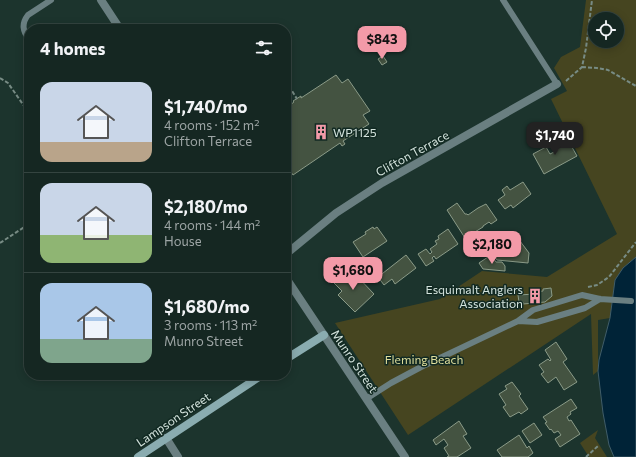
<!DOCTYPE html>
<html lang="en">
<head>
<meta charset="utf-8">
<style>
  :root { --surface:#152722; --page:#1e2f2a; --text:#f1f3f6; --muted:#9da5a5; --line:#344440; --accent:#f39aa8 }
  body { margin:0; font-family:Commissioner,sans-serif; background:var(--page); color:var(--text); height:100vh; display:flex; flex-direction:column; font-size:15px; white-space:nowrap }
  * { box-sizing:border-box; margin:0 }
  p { font-size:13px; color:var(--muted) }
  .icon { flex:none; width:22px; height:22px; fill:none; stroke:currentColor; stroke-width:2; stroke-linecap:round; stroke-linejoin:round }
  .map { position:relative; flex:1; overflow:hidden }
  .drawer { position:absolute; left:24px; top:24px; width:267px; height:356px; display:flex; flex-direction:column; background:var(--surface); border-radius:16px; box-shadow:0 2px 10px #0003,0 0 0 1px var(--line) }
  .drawer>* { flex:none }
  .fabs { position:absolute; left:588px; top:12px; display:grid; gap:8px }
  .fabs a { display:grid; place-items:center; width:36px; height:36px; border-radius:50%; background:var(--surface); box-shadow:0 2px 10px #0003,0 0 0 1px var(--line); font-size:20px }
  .price { position:absolute; translate:-50% -34px; padding:0 9px; border-radius:8px; background:var(--accent); color:#111; font-size:13px; line-height:26px; filter:drop-shadow(0 1px 2px #0008) }
  .price::after { content:''; position:absolute; left:50%; top:24px; width:12px; height:9px; margin-left:-6px; background:inherit; clip-path:polygon(0 0,100% 0,50% 100%) }
  .price.selected { background:#222; color:#fff }
  ul { padding:0; list-style:none }
  li { display:flex; align-items:center; gap:12px; height:100px; padding:0 16px }
  li+li { border-top:1px solid var(--line) }
  li span { display:grid; place-items:center; flex:none; width:112px; height:80px; border-radius:12px; color:#555 }
  li>.icon { margin-inline-start:auto }
  span .icon { width:48px; height:48px; fill:#fffc; stroke-width:1 }
  li b { font-size:17px }
  h2 { display:flex; justify-content:space-between; align-items:center; height:48px; padding:0 16px; font-size:17px }
  .map>svg:first-child { display:block }
</style>
</head>
<body>
<div class="map">
<svg width="636" height="457" viewBox="0 0 636 457">
  <rect width="100%" height="100%" fill="#1c342d"/>
  <path fill="#464520" fill-rule="evenodd" d="M586,0H636V257L623,268L615,280L610,318L598,320V371L593,375L591,314L408,435L335,323L440,299L482,271L547,277L617,234L551,99L567,91L554,68L561,57L580,47ZM595,19H617V41H595Z
    M598,430L595,438L607,457H589L580,443Z"/>
  <path fill="#002337" stroke="#405d69" d="M636,257V457H614L609,445L603,413L598,371L599,360L610,318L615,280L623,268Z"/>
  <path fill="#445341" stroke="#8b9b88" d="M383,56L387,62L382,65L378,59Z
    M336,75L342,83L348,79L370,111L363,115L369,124L343,141L345,144L342,146L340,143L293,175L287,166L286,167V108L294,102L293,101L301,96V98Z
    M565,135L577,156L544,174L533,154L546,147L550,154L558,150L555,141Z
    M523,182L531,194L513,208L511,205L505,209L498,200L505,195L502,190L507,186L510,190Z
    M457,203L465,214H467L468,215L478,208L486,204L497,220L491,224L489,222L483,226V227L465,238L447,210Z
    M373,227L374,229L377,227L387,241L363,257L353,242L366,234L365,232Z
    M448,229L458,244L436,259L434,256L432,258L434,261L426,266L418,254L426,249L430,254L432,252L430,249L437,244L435,241L439,239L438,236Z
    M517,237L529,253L528,263L497,260L492,253L495,249Z
    M406,255L416,268L395,284L392,279L384,285L378,277Z
    M491,255L496,262H502L505,266V271L483,269L479,263Z
    M345,273L350,279L355,274L374,294L355,312L338,295L342,291L334,283Z
    M551,288L552,296L545,302L523,304V302H519L518,295L535,294V292L543,291V289Z
    M556,342L567,359L563,362L577,382L564,390L556,377L548,383L541,374L544,372L539,365L548,359L550,361L551,360L545,350Z
    M512,382L521,394L519,396L528,409L521,414L519,412L510,417L503,407L506,405L499,394L507,389L505,386Z
    M571,399L577,408L570,412L571,414L567,417L569,421L571,420L580,434L560,447L555,439L561,435L558,431L554,433L551,429L550,430L545,423L547,422L543,417Z
    M459,421L467,434L463,436L471,448L457,457H447L449,456L444,448L448,445L444,439L436,445L433,440Z
    M534,423L542,435L530,443L522,431Z
    M519,435L527,448L529,446L533,453L528,457H502L497,450Z"/>
  <g fill="none" stroke-linecap="round" stroke-linejoin="round">
    <path stroke="#788c85" stroke-width="2" stroke-dasharray="4 2" stroke-linecap="butt" d="M582,67L597,68L608,70L636,86
      M0,78L8,83L29,113
      M286,81L297,99
      M566,81L582,67L586,48L592,0
      M0,243L29,224
      M588,287L597,285L609,277L636,242
      M586,457L599,445"/>
    <path stroke="#6a7f81" stroke-width="6" d="M503,0L557,84
      M29,40C23,31 21,24 28,15L51,0
      M518,321L537,322L585,308L600,299
      M366,399L391,383L421,367L518,321L533,310L582,295L600,299L631,301"/>
    <path stroke="#6a7f81" stroke-width="8" d="M101,0L120,29
      M286,254L336,213L382,183L557,84
      M286,278L405,457
      M166,438L178,457"/>
    <path stroke="#8aacb0" stroke-width="8" d="M286,359L324,335
      M138,457L262,375"/>
  </g>
  <defs>
    <g id="building-bare" transform="scale(1.2)"><path d="M-4-6H4V6H1V3H-1V6H-4ZM-2.5-4.3h1.7v1.8h-1.7ZM.8-4.3h1.7v1.8H.8ZM-2.5-1h1.7V.8h-1.7ZM.8-1h1.7V.8H.8Z" fill="#f39aa8" stroke="#122a23" stroke-width="2.5" paint-order="stroke"/></g>
  </defs>
  <g fill-rule="evenodd">
    <use href="#building-bare" x="321" y="132"/>
    <use href="#building-bare" x="535" y="296"/>
  </g>
  <g text-anchor="middle" dominant-baseline="central" stroke-width="3" stroke-linejoin="round" paint-order="stroke">
    <g font-size="12" fill="#d4e3dd" stroke="#122a23" text-anchor="start">
      <text x="333" y="132">WP1125</text>
      <text x="523" y="289" text-anchor="end">Esquimalt Anglers<tspan x="523" dy="14">Association</tspan></text>
    </g>
    <g font-size="12" fill="#d4e3dd" stroke="#122a23">
      <text transform="translate(412 153) rotate(-29)">Clifton Terrace</text>
      <text transform="translate(355 361) rotate(56)">Munro Street</text>
      <text transform="translate(173 419) rotate(-34)">Lampson Street</text>
    </g>
    <g font-size="12" fill="#e0df9c" stroke="#122a23">
      <text x="424" y="359">Fleming Beach</text>
    </g>
  </g>
</svg>
<div class="fabs">
<a><svg class="icon" aria-label="locate" viewBox="0 0 24 24"><circle cx="12" cy="12" r="6"/><path d="M12 2v4M12 18v4M2 12h4M18 12h4"/></svg></a>
</div>
<b class="price" style="left:382px;top:60px">$843</b>
<b class="price selected" style="left:555px;top:156px">$1,740</b>
<b class="price" style="left:492px;top:265px">$2,180</b>
<b class="price" style="left:353px;top:291px">$1,680</b>
<section class="drawer">
<h2>4 homes<svg class="icon" aria-label="filters" viewBox="0 0 24 24"><path d="M4 7h16M4 17h16"/><circle cx="9" cy="7" r="2"/><circle cx="15" cy="17" r="2"/></svg></h2>
<ul>
<li><span style="background:linear-gradient(#c9d6e8 75%,#b9a48a 0)"><svg class="icon" aria-label="home" viewBox="0 0 24 24"><path d="M3 11l9-7 9 7M6 9v11h12V9"/></svg></span><div><b>$1,740/mo</b><p>4 rooms · 152 m²</p><p>Clifton Terrace</p></div></li>
<li><span style="background:linear-gradient(#c9d6e8 65%,#8fb573 0)"><svg class="icon" aria-label="home" viewBox="0 0 24 24"><path d="M3 11l9-7 9 7M6 9v11h12V9"/></svg></span><div><b>$2,180/mo</b><p>4 rooms · 144 m²</p><p>House</p></div></li>
<li><span style="background:linear-gradient(#a9c7e8 70%,#7fa58c 0)"><svg class="icon" aria-label="home" viewBox="0 0 24 24"><path d="M3 11l9-7 9 7M6 9v11h12V9"/></svg></span><div><b>$1,680/mo</b><p>3 rooms · 113 m²</p><p>Munro Street</p></div></li>
</ul>
</section>
</div>
</body>
</html>
